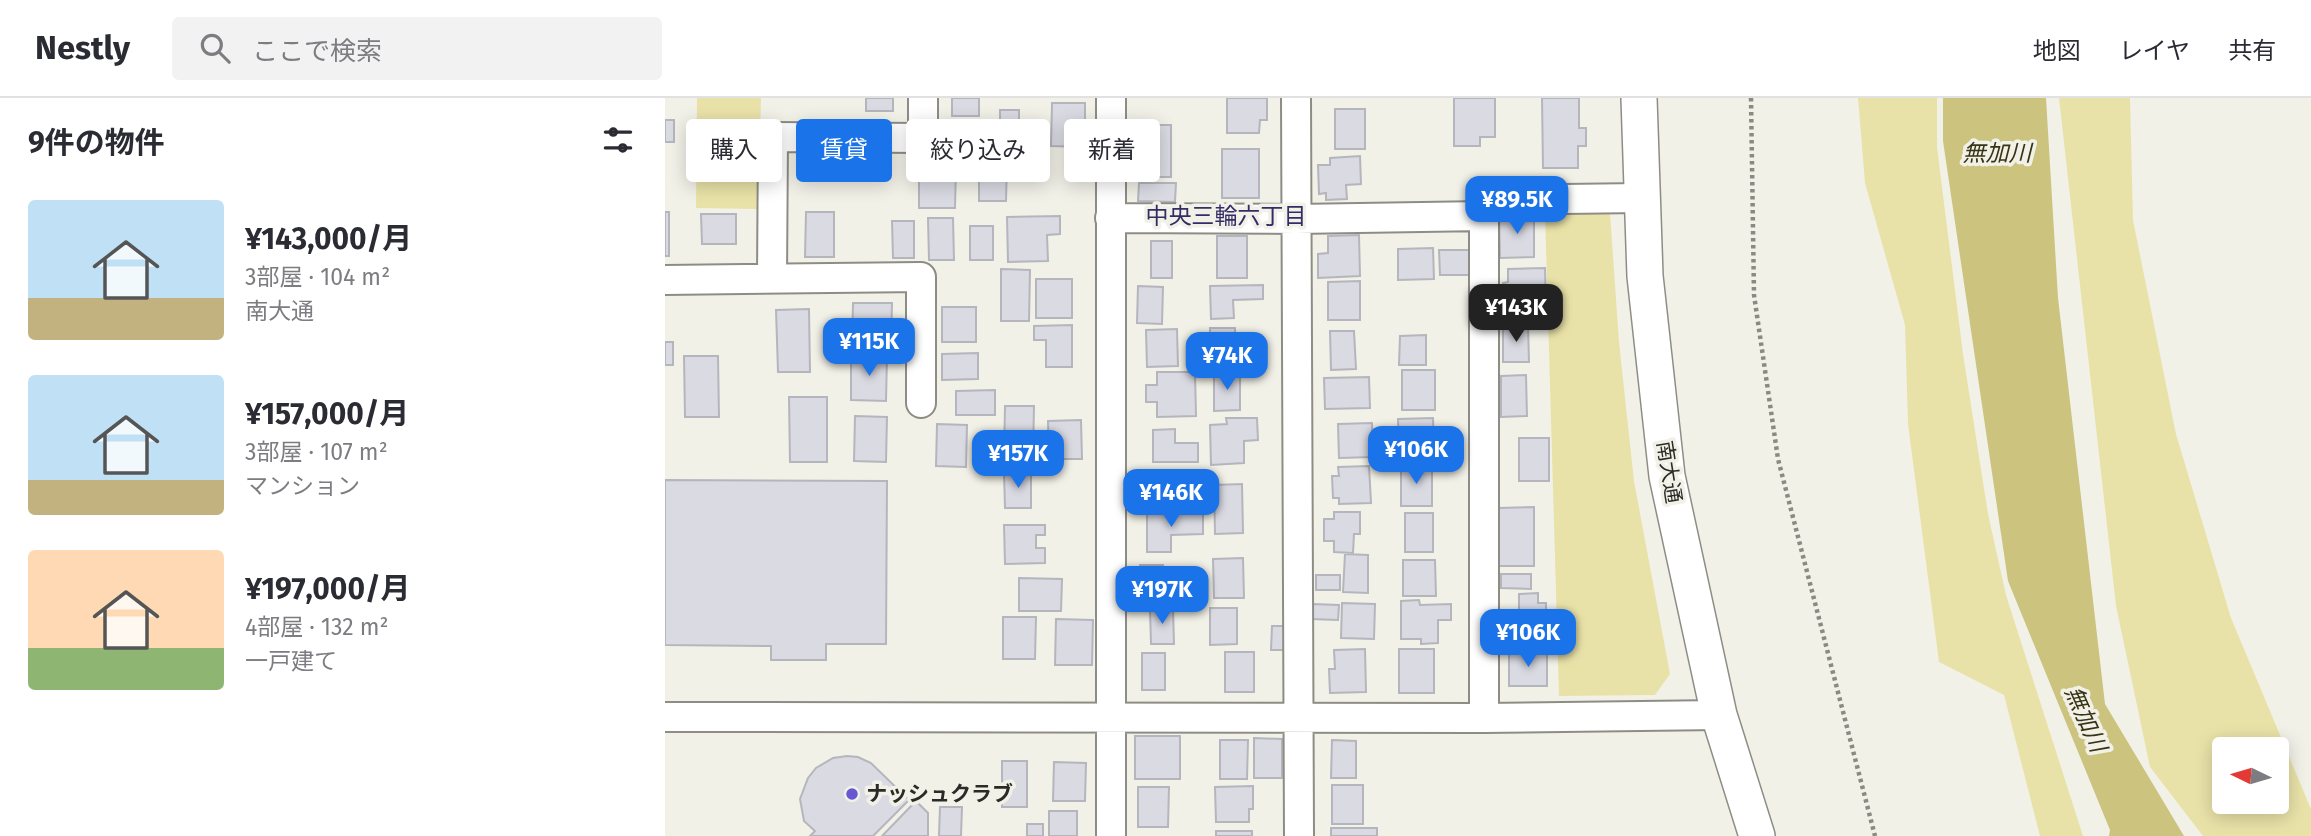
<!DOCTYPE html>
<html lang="ja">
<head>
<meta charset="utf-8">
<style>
  :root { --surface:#fff; --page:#f2f2f3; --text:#2b2b33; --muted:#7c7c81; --line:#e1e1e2; --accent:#1a73e8 }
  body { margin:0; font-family:"Fira Sans","Noto Sans JP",sans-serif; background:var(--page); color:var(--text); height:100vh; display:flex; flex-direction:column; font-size:26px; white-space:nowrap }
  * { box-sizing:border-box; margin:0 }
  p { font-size:23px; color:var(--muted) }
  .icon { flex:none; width:38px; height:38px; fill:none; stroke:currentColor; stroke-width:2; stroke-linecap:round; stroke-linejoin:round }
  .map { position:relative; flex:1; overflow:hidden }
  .side { display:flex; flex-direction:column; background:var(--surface); width:665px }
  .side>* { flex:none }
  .hud { position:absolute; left:21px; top:21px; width:665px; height:63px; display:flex; gap:14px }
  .needle { width:46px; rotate:275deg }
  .controls { position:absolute; left:1547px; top:639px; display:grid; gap:14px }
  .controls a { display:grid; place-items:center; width:77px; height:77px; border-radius:7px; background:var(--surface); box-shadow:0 4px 18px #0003; font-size:35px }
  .price { position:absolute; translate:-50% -60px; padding:0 16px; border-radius:14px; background:var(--accent); color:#fff; font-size:23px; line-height:46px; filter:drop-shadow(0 2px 4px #0008) }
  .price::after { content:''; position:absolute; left:50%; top:42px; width:21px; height:16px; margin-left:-10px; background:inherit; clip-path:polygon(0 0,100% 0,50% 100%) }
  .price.on { background:#222; color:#fff }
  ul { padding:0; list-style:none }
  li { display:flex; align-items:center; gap:21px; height:175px; padding:0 28px }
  li span { display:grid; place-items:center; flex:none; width:196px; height:140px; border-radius:7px; color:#555 }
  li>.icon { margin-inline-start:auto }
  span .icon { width:84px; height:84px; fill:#fffc; stroke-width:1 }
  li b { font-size:30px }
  h2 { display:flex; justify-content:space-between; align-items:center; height:84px; padding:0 28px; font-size:30px }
  .chip { padding:0 24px; border-radius:7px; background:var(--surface); box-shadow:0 4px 18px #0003; font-size:24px; line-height:63px }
  .chip.on { background:var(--accent); color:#fff }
  header { display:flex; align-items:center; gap:42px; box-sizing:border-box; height:98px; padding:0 35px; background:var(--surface); border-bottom:2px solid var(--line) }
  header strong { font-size:33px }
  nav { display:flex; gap:38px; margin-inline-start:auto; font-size:24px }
  .search { width:490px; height:63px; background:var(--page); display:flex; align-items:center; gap:18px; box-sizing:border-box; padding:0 24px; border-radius:7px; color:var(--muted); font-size:26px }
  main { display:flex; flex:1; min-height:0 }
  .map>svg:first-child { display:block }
</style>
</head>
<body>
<header>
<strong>Nestly</strong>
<div class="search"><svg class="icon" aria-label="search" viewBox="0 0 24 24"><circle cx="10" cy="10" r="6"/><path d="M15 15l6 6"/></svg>ここで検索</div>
<nav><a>地図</a><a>レイヤ</a><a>共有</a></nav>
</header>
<main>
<section class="side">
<h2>9件の物件<svg class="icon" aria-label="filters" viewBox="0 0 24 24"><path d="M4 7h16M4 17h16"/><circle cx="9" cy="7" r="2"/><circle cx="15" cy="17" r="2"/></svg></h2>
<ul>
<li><span style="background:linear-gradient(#bfe0f5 70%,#c2b280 0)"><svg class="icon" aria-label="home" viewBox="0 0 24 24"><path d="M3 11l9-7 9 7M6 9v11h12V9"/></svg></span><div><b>¥143,000/月</b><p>3部屋 · 104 m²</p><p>南大通</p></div></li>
<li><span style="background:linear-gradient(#bfe0f5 75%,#c2b280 0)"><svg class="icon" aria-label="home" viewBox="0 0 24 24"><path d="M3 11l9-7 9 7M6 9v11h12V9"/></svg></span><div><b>¥157,000/月</b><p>3部屋 · 107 m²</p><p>マンション</p></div></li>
<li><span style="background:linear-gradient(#ffd9b3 70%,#8fb573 0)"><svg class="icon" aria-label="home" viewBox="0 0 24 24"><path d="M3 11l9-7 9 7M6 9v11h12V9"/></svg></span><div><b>¥197,000/月</b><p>4部屋 · 132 m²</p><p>一戸建て</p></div></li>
</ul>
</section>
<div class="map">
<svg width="1646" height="738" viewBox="0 0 1646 738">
  <rect width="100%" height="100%" fill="#f2f1e8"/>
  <path fill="#e9e2a8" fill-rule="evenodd" d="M32,0H96L93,111L31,110Z
    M1193,0H1272V49L1298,256L1323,416L1341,497L1418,738H1375L1339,597L1274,564L1243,326L1240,227L1200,85Z
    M1394,0H1465L1468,122L1511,336L1566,520L1646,711V738H1538L1485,669L1451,508ZM1559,651H1612V704H1559Z
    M880,115H945L954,244L969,383L1005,576L990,597L894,598Z"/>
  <path fill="#ccc37f" d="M1278,0H1381L1393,200L1440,606L1519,738H1444L1445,732L1343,483L1278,43Z"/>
  <path fill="#dadae3" stroke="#b5b5bd" stroke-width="2" d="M201,0H228V13H201Z
    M287,0H314V18H287Z
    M562,0H602V22H595L594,35H562Z
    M789,0H830V39H815V48H789Z
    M877,0H914V30H921V48H913V70H878Z
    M387,5H420V49L386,48Z
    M670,11H700V51H670Z
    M335,12H354V48H335Z
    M0,22H9V44H0Z
    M475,27H506V79H474Z
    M557,51H594V100H557Z
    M695,58L696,86L681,87L682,101L661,102V95L654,96L653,67H665V60Z
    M314,64H342L341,103H314Z
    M254,68H291L290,110H254Z
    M474,85H511L510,104L473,103Z
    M0,114H4V158H0Z
    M141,114H169V159H140Z
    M36,116H71V146H37Z
    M834,116H869V159L835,160Z
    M395,118V136L382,137L383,163L343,164L342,119Z
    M263,120H288L289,162H264Z
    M227,123H249V160H228Z
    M305,128H328V162H305Z
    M694,137L695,178L653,180V156L663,155V138Z
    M552,138H582V180H552Z
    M486,143H507V180H486Z
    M768,150L769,181L733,182V151Z
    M774,152H805V177H775Z
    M880,170L881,208L844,209V199H839L838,185L843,184V171Z
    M336,171L365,172L364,223H336Z
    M371,181H407V220H371Z
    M695,183V222H663V184Z
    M598,187V201L568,202L569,220L546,221L545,188Z
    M473,188L498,189L497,226L472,225Z
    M188,205H227L226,251L187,250Z
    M277,209H311V244H277Z
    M144,211L145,274H113L111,212Z
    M407,227V269H381V242H369V228Z
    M838,228H863L864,264H838Z
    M545,230H570V264H545Z
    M512,231L513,268L482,269L481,232Z
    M665,233H689L691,271L666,272Z
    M761,237V267H734L735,238Z
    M0,244H8V267H0Z
    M313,255V281L277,282V256Z
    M19,258H53L54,319H20Z
    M186,258H222L221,303L186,302Z
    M737,272H770V312H737Z
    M492,274H530L531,318L492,319V304H481V287H492Z
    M549,275H575V312L549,313Z
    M861,277L862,318L836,319V278Z
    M704,279L705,310L660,311L659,280Z
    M330,292V317H291V293Z
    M124,299H162V364H125Z
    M340,308H369L368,358L339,357Z
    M190,318L222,319L221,364L189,363Z
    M561,320H592L593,342L579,343V365L546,367L545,327L562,326Z
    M768,320L769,359L734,360L733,321Z
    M416,322L417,361H384L383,323Z
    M707,325L708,359L674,360L673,326Z
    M272,326L302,327L301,369L271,368Z
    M510,331V345H533V364H488V332Z
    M854,340H884V383H854Z
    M736,367L767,368V408H736Z
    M704,368L706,405L674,406V400H668L667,378H674L673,369Z
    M339,374H366V410H340Z
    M496,374L498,408L474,409L472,375Z
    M0,382L222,383L221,546H161V562H106V548L0,547Z
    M577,386L578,435L550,436L549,387Z
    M869,409V468H834V410Z
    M669,414H695V436H689L688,455L669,454V443H659V421H669Z
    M740,415H768V454H740Z
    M482,416H538V436L506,437V454H482Z
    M339,427H380V437H371V450H380V465L340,466Z
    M680,456L703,457V495L678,494Z
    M578,460L579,500H549L548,461Z
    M738,462H770L771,498H738Z
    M475,467H498V502H476Z
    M836,476H866V491L836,490Z
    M651,477H675V492H651Z
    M354,480L397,481L396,513H354Z
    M873,495V505H881V535H854V496Z
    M754,502L755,507L786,506V522H773V545L756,546V541H736V503Z
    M677,505L710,506L709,541L676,540Z
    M647,506L674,507L673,522L646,521Z
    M508,510L509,546H486L485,511Z
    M545,510H572V546L545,547Z
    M338,519H371L370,561H338Z
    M391,521L428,522L427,567H390Z
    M607,528H621V552H606Z
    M700,551L701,594L665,595L664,571H670L669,552Z
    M734,551H769V595H734Z
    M844,553H882V588H844Z
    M560,554H589V594H560Z
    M477,555H500V592H477Z
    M470,638H515V681H470Z
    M589,640L617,641V680H589Z
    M555,642H583L582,681H555Z
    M667,642L691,643V680H666Z
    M182,658L193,659L206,665L244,702L208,738H145L150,733L139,723L135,701L143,680L151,670L168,660Z
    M337,663H362V709H337Z
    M389,664L421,665L420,703H388Z
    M667,687H698V726H667Z
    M588,688V711H584V724H551L550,689Z
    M473,689H504L503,729H473Z
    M251,703L263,715V738H217Z
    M275,709H297L296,738H274Z
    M384,713H412V738H384Z
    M362,726H378V738H362Z
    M666,730H712V738H666Z
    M551,733H587V738H551Z"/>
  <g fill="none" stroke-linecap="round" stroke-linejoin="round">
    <g stroke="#8e8d85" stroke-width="32">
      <path id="minor" d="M446,0V738
        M631,0L634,738
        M445,120L631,121L819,118L820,102L976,100
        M107,180L108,39L258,40V0
        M0,182L256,179V305
        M0,619L819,620L1054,617
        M819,620V118"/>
    </g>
    <g stroke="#8e8d85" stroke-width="38">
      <path id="tertiary" d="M974,0L980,178L1002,378L1054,617L1092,738"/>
    </g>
    <path stroke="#8a8983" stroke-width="4.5" stroke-dasharray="3.5 3.5" stroke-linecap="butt" d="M1086,0L1089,197L1113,361L1210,738"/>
    <use href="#minor" stroke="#fff" stroke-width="28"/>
    <use href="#tertiary" stroke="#fff" stroke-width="35"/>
  </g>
  <circle fill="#6857d1" stroke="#f2f1e8" stroke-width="2.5" cx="187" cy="696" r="7"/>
  <g text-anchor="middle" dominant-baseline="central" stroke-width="7" stroke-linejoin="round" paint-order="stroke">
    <g font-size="21" fill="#2a2a26" stroke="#f2f1e8">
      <text transform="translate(1004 374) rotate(81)">南大通</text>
    </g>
    <g font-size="21" font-weight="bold" fill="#2a2a26" stroke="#f2f1e8" text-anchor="start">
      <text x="201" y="696">ナッシュクラブ</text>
    </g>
    <g font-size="23" font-style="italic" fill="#373314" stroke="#f2f1e8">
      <text x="1332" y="55">無加川</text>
      <text transform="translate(1421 621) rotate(66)">無加川</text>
    </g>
    <g font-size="23" fill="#332c67" stroke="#f2f1e8">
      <text x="561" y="118">中央三輪六丁目</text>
    </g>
  </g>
</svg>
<div class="controls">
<a><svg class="needle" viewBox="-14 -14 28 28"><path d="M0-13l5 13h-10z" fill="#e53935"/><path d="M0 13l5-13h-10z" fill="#7c7c81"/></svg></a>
</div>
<b class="price" style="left:852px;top:138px">¥89.5K</b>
<b class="price on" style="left:851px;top:246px">¥143K</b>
<b class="price" style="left:204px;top:280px">¥115K</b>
<b class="price" style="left:562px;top:294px">¥74K</b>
<b class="price" style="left:751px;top:388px">¥106K</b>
<b class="price" style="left:353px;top:392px">¥157K</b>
<b class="price" style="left:506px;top:431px">¥146K</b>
<b class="price" style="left:497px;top:528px">¥197K</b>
<b class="price" style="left:863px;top:571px">¥106K</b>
<div class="hud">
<a class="chip">購入</a>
<a class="chip on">賃貸</a>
<a class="chip">絞り込み</a>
<a class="chip">新着</a>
</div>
</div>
</main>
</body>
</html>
